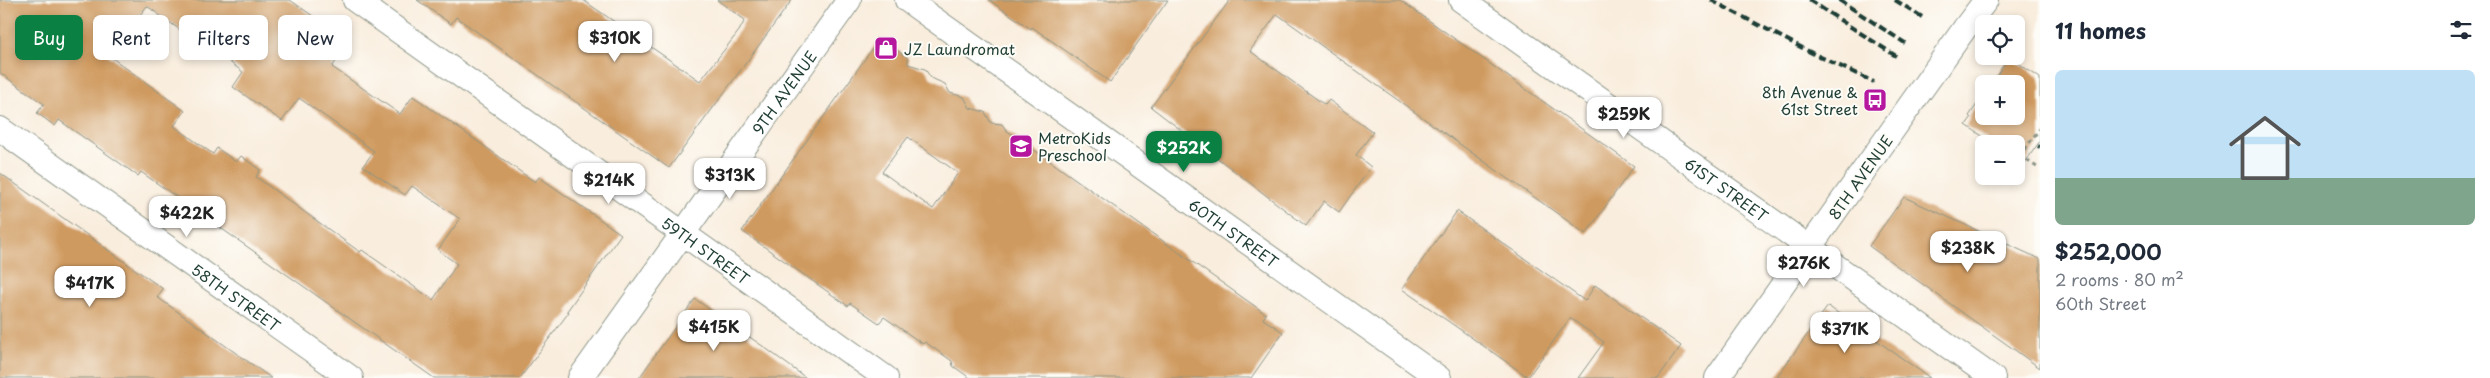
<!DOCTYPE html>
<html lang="en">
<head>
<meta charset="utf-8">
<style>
  :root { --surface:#fff; --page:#f2f2f3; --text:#1f2937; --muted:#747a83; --line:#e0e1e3; --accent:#0b8043 }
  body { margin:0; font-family:"Playpen Sans",sans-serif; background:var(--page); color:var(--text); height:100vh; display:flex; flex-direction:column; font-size:19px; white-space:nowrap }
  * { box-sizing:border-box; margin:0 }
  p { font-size:16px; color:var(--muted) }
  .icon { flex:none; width:28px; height:28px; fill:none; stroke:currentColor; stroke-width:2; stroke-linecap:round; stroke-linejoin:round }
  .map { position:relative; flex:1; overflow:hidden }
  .sheet { display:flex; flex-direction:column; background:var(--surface); width:450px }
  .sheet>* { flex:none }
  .top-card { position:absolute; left:15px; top:15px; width:475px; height:45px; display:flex; gap:10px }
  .controls { position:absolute; left:1975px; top:15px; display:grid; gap:10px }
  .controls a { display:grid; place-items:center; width:50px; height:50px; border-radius:8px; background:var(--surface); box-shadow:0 2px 8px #0003; font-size:25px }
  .price { position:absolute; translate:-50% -42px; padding:0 11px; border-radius:10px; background:#fff; color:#222; font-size:16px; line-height:32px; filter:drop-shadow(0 1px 2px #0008) }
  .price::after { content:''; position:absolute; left:50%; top:30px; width:15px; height:11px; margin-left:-8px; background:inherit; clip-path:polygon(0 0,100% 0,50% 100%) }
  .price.active { background:var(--accent); color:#fff }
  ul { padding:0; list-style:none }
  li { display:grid; align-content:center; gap:10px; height:265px; padding:0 15px }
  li+li { border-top:1px solid var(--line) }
  li span { display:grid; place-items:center; height:155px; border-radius:8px; color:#555 }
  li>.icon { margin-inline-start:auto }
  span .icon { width:90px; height:90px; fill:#fffc; stroke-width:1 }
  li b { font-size:21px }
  h2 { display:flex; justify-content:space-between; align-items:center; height:60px; padding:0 15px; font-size:21px }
  .tag { padding:0 18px; border-radius:8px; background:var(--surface); box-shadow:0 2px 8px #0003; font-size:18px; line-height:45px }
  .tag.active { background:var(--accent); color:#fff }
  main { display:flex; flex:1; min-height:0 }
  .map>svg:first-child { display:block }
</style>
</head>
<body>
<main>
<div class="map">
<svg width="2040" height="378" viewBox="0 0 2040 378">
  <rect width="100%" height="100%" fill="#fdfcf7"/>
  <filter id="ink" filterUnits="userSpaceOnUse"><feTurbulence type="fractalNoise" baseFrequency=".02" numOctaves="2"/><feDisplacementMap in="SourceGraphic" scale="10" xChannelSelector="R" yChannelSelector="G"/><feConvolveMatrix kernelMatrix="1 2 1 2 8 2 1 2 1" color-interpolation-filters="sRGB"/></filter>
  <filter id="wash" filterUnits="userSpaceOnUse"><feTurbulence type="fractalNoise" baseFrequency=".0096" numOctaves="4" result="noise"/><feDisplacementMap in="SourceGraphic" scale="20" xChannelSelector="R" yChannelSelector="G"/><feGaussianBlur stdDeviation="1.12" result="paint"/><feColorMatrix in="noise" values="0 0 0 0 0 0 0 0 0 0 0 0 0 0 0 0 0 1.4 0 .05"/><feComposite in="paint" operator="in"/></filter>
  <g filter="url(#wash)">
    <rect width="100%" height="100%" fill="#f9eddd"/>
    <g id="blocks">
      <path fill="#cf9a5e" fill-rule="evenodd" d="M0,0H290L350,42L332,67L400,114L413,96L535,182L539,177L621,234L567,311L569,312L520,378H434L141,172L138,176L59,120L55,126L37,113L44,104L0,73ZM147,6L183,32L185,29L243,72L233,87L282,121L299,98L374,151L363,166L405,195L412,186L460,219L438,250L457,264L433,300L362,250L360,252L256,177L260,170L241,156L236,162L217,148L213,154L174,126L185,111L108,55Z
        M417,0H583L700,81L739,31L745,20L717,0H792L669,168L456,17L451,24Z
        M989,0H1168L1110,82L1032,27L1031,29Z
        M1230,0H1400L1634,166L1586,234L1277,14L1250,51L1325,105L1329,100L1373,132L1356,155L1371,167L1339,212L1324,201L1306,226L1151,107Z
        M880,38L908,58V64L925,69L931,78L945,84L950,93L964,97L970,108L985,112L991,123L1002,124L1006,130L1266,314L1263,319L1283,332L1251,378H970L953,366L952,361L925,342L923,344L884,317L879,323L850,303L848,306L742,231ZM908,137L958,173L933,209L882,172Z
        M2009,57L2040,78V141L2016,175V144H1994L1966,125L1971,118L1969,116L1984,94V116H2016V84H1991Z
        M0,173L163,289L157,297L271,378H0Z
        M1904,197L2040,259V368L1869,246Z
        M1457,211L1585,301L1595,285L1681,346L1658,378H1578L1604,342L1570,318L1528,377L1402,289Z
        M695,299L764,347L806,378H639Z
        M1828,306L1930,378H1776Z"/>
    </g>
  </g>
  <g filter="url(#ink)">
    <use href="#blocks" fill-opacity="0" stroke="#8c9588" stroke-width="1"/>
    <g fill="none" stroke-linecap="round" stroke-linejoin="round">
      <g stroke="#8c9588" stroke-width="26">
        <g id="street">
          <path id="s1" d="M355,0L886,378"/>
          <path id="s2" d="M907,0L1439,378"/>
          <path id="s3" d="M1461,0L1993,378"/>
          <path d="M1965,28L1986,0"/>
          <path id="s4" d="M0,129L351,378"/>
          <path id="s5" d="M580,378L849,0"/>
          <path d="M1717,378L1860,176"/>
        </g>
      </g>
      <path stroke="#8c9588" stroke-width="3" stroke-dasharray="4 4" stroke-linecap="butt" d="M2020,156L2040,169"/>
      <use href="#street" stroke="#fff" stroke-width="24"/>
      <path stroke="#1f3d34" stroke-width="4" stroke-dasharray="8 4" stroke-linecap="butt" d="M1711,0L1812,53L1874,82
        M1809,0L1896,56
        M1839,0L1905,43
        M1895,0L1922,17
        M2038,146L2040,147"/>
      <g stroke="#8c9588" stroke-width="26" stroke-linecap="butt">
        <path id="street-bridge" d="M1860,176L1965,28"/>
      </g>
      <path stroke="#8c9588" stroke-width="3" stroke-dasharray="4 4" stroke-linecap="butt" d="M2020,156L2040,128"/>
      <use href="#street-bridge" stroke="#fff" stroke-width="24"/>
    </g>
  </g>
  <defs>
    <g id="shop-square" transform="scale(1.25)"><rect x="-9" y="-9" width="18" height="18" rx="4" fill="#b5179e" stroke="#fdfcf7"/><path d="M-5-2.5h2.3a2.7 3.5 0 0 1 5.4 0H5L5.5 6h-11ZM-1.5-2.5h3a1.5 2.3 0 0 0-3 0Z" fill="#fff"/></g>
    <g id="bus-square" transform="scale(1.25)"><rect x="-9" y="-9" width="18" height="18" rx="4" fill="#b5179e" stroke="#fdfcf7"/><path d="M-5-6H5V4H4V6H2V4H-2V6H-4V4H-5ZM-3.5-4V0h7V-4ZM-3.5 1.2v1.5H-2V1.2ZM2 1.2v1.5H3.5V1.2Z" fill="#fff"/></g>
    <g id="school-square" transform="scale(1.25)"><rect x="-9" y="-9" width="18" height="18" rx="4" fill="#b5179e" stroke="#fdfcf7"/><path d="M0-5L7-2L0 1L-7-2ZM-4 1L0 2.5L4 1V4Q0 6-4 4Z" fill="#fff"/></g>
  </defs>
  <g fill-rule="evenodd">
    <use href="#shop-square" x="886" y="48"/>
    <use href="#bus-square" x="1875" y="100"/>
    <use href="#school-square" x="1021" y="146"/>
  </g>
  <g text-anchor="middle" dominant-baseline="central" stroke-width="4" stroke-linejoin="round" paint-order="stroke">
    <g font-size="15" fill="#1f3d34" stroke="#fdfcf7" text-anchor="start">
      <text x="904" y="48">JZ Laundromat</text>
      <text x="1858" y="91" text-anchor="end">8th Avenue &amp;<tspan x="1858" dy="17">61st Street</tspan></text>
      <text x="1038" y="137">MetroKids<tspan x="1038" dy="17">Preschool</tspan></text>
    </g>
    <g font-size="15" fill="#1f3d34" stroke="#fdfcf7">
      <text stroke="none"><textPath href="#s5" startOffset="351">9TH AVENUE</textPath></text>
      <text transform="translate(1860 177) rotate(-55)">8TH AVENUE</text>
      <text stroke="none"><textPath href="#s3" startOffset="326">61ST STREET</textPath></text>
      <text stroke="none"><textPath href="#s2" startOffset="401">60TH STREET</textPath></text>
      <text stroke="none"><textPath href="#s1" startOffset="431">59TH STREET</textPath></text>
      <text stroke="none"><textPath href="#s4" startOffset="290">58TH STREET</textPath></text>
    </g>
  </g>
</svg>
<div class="controls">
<a><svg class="icon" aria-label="locate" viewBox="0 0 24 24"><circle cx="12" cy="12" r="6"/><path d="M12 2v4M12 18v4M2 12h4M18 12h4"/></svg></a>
<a>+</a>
<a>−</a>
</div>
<b class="price" style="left:615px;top:63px">$310K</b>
<b class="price" style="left:1624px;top:139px">$259K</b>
<b class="price active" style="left:1184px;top:173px">$252K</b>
<b class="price" style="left:730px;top:200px">$313K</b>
<b class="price" style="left:609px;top:205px">$214K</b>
<b class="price" style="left:187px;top:238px">$422K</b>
<b class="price" style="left:1968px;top:273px">$238K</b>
<b class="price" style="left:1804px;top:288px">$276K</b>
<b class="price" style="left:90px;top:308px">$417K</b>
<b class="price" style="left:714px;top:352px">$415K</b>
<b class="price" style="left:1845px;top:354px">$371K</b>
<div class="top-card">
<a class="tag active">Buy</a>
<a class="tag">Rent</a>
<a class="tag">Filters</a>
<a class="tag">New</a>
</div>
</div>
<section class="sheet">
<h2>11 homes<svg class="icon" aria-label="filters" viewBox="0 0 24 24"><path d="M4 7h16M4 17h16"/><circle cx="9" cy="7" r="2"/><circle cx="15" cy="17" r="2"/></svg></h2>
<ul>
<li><span style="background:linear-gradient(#bfe0f5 70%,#7fa58c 0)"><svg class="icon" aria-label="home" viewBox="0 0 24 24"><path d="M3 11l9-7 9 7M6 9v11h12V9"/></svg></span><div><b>$252,000</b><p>2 rooms · 80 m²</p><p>60th Street</p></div></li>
</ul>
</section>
</main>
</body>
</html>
